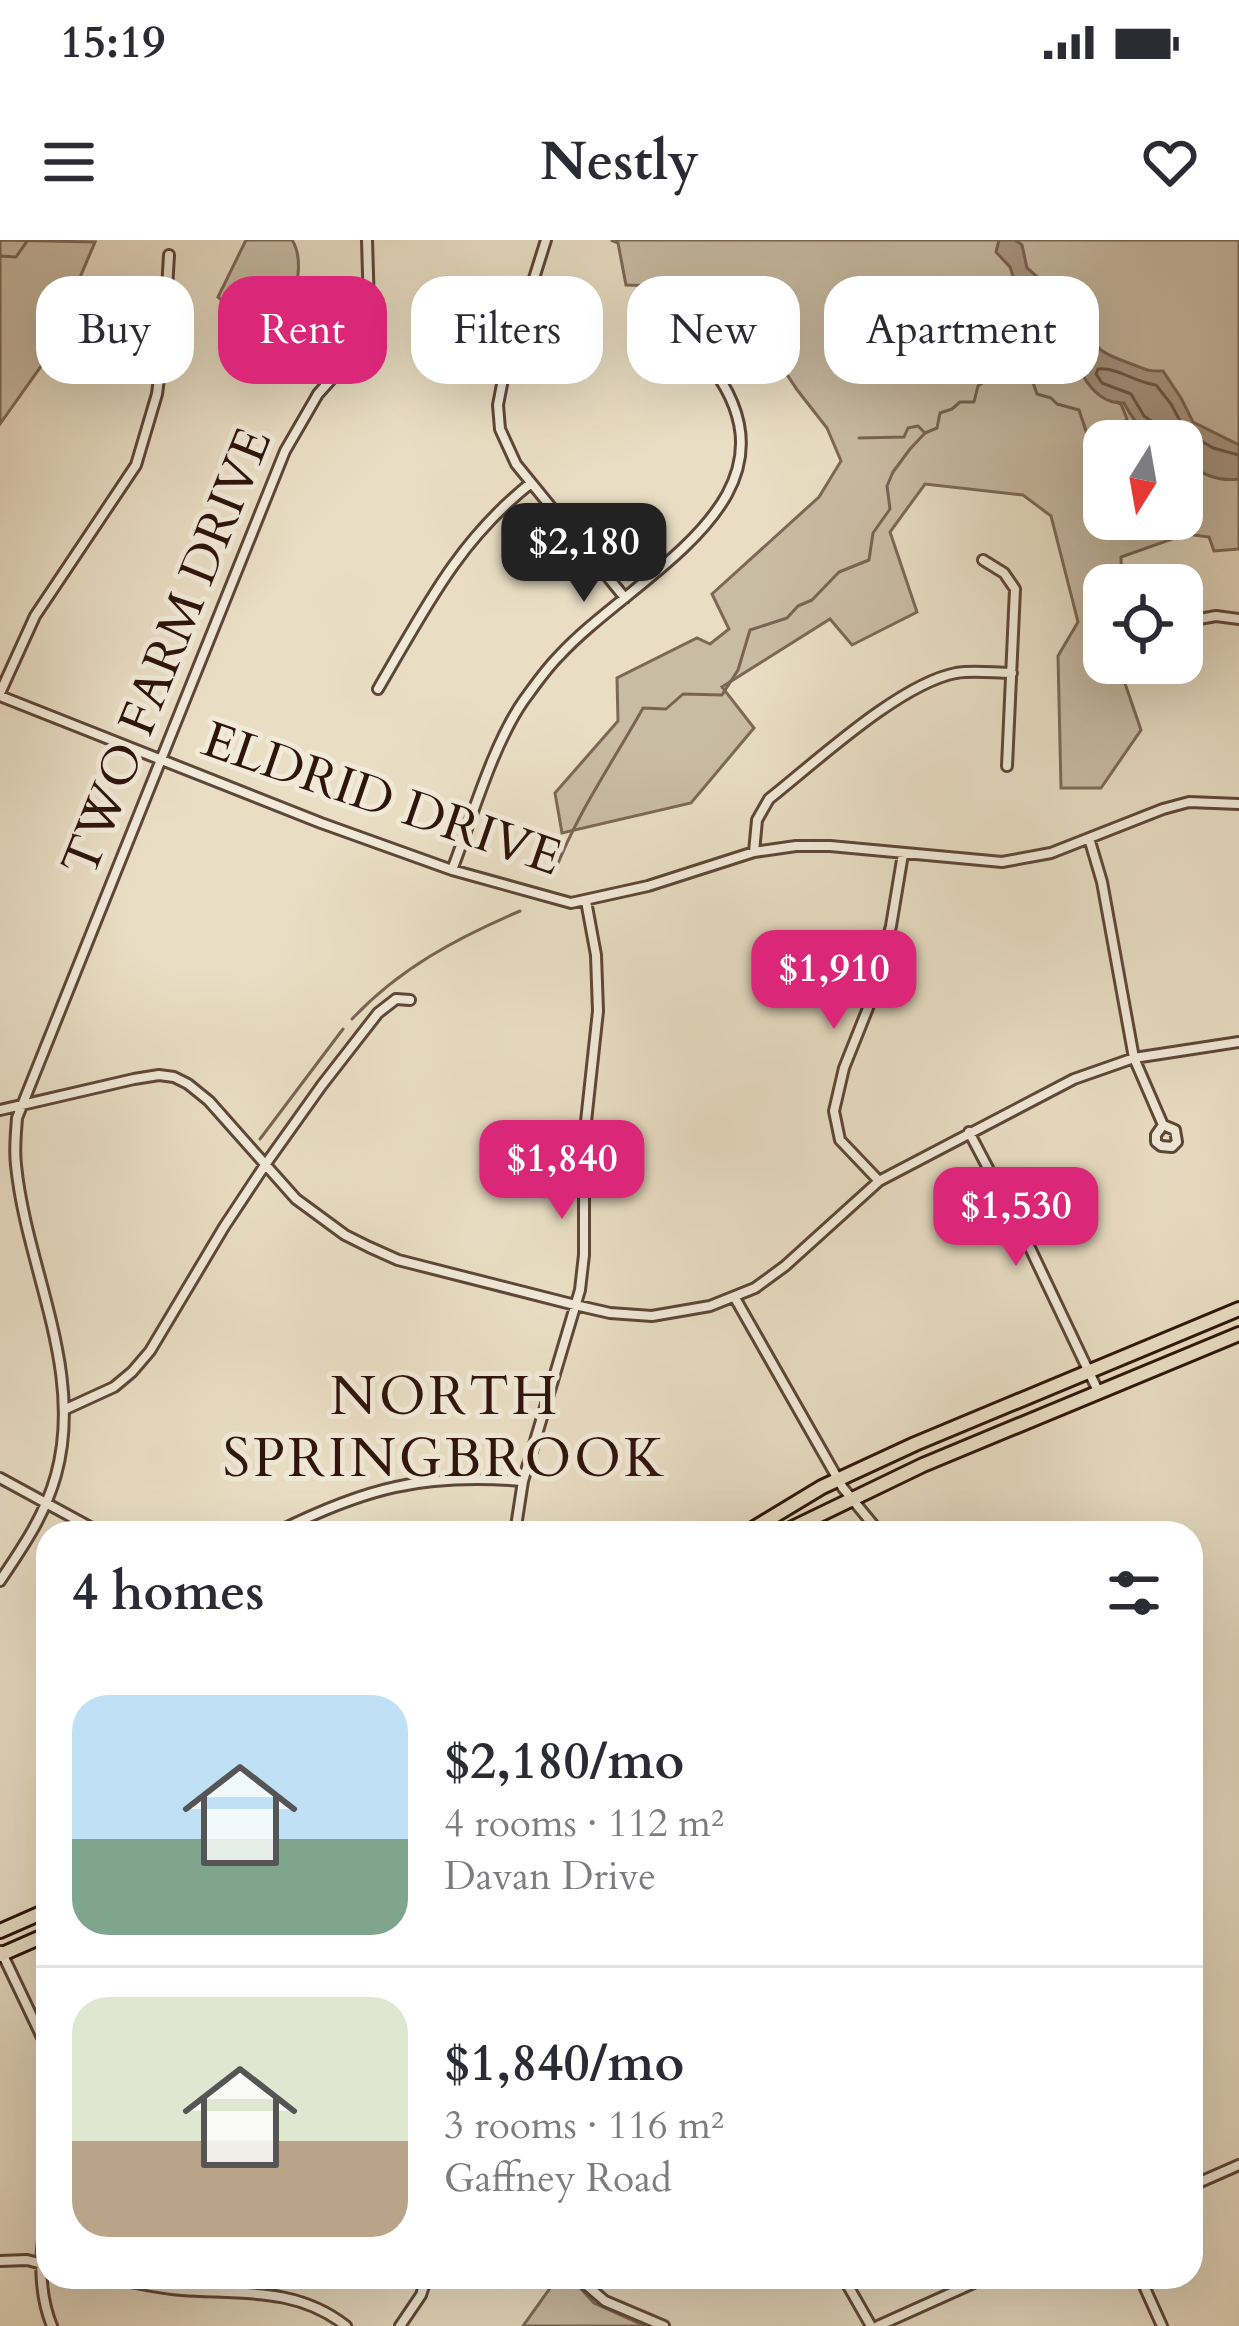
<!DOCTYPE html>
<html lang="en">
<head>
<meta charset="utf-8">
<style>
  :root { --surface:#fff; --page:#f2f2f3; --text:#2b2b33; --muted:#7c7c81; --line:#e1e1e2; --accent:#db2777 }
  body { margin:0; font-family:Cardo,serif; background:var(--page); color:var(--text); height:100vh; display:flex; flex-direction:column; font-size:45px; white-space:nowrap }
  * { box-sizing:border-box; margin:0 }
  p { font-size:39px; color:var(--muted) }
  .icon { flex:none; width:66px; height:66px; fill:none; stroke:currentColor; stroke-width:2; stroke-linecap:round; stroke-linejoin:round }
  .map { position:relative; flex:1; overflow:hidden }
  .details { position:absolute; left:36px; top:1281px; width:1167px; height:768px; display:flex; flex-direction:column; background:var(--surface); border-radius:36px; box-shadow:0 12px 48px #0002 }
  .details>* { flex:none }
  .guide { position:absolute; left:36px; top:36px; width:1167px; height:108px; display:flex; gap:24px }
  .needle { width:78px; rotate:191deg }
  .buttons { position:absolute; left:1083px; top:180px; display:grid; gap:24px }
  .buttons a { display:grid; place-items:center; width:120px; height:120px; border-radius:24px; background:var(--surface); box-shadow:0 12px 48px #0002; font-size:60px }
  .price { position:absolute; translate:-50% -102px; padding:0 27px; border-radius:24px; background:var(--accent); color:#fff; font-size:39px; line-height:78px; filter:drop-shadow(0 3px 6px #0008) }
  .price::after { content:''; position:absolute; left:50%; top:72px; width:36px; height:27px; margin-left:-18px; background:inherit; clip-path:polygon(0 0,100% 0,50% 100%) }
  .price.on { background:#222; color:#fff }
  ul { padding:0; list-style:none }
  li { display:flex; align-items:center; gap:36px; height:300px; padding:0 36px }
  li+li { border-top:3px solid var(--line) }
  li span { display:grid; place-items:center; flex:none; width:336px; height:240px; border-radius:36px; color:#555 }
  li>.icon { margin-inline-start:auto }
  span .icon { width:144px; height:144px; fill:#fffc; stroke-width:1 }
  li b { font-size:51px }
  h2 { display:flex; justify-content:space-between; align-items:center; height:144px; padding:0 36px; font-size:51px }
  .chip { padding:0 42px; border-radius:36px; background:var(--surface); box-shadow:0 12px 48px #0002; font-size:42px; line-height:108px }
  .chip.on { background:var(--accent); color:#fff }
  .status { display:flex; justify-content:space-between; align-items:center; height:84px; padding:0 60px; background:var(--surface); direction:ltr }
  .status svg { height:33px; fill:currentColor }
  header { display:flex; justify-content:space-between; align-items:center; height:156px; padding:0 36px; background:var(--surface); font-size:54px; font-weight:600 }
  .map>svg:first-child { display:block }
</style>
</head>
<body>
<div class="status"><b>15:19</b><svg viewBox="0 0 49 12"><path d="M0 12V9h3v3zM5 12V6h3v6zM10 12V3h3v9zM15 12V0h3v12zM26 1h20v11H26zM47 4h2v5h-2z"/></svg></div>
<header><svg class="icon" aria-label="menu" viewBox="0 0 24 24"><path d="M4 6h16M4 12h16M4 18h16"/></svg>Nestly<svg class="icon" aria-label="heart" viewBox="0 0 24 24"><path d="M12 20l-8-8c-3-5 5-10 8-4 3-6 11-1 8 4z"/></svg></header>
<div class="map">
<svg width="1239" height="2086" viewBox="0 0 1239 2086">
  <rect width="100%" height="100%" fill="#e9dec4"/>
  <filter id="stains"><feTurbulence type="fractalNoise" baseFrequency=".00167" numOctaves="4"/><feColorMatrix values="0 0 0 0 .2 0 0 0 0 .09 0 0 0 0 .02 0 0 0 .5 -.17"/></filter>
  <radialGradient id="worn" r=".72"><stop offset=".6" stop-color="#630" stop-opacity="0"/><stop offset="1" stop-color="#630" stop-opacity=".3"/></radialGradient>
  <path fill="#c9bca4" stroke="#7c6857" stroke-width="3" fill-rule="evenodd" d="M0,0L95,2L44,122L0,184Z
    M246,0H292C305,20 295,51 291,73L328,98L316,112L290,94L274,103L218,57Z
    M611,0H1239V309L1214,311L1209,297L1186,294L1121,317L1122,345H1104V423H1118L1141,490L1101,548H1061L1058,416L1078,382L1051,276L1023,255L925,244L890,292L917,372L852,405L830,379L722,447L754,488L691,563L562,593L555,553L618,481L617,438L697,398L710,404L729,389L712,354L819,257L841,221L827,188L798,151L729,48L626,45L618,3ZM1104,201H1182V279H1104Z
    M558,2037H570L594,2063L645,2086H523Z"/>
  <path fill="#aa9985" stroke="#796454" stroke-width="3" d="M999,0H1015L1022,5L1027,28L1049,47L1087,73C1092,106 1094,110 1126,122C1142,127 1144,132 1163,131L1181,158L1193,182L1239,205V239C1217,242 1199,233 1182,220V201C1151,201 1138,190 1124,163C1104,164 1091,150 1082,134L1084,121L1076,105L1080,100L1066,71L1015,42L1010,27L996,12Z"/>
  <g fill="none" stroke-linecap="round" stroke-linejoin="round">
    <path stroke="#6c5648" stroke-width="3" d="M1166,201L1163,189L1144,176L1131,154L1102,143L1096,134L1098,129C1118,127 1135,143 1156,145L1171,164L1186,192L1213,208L1239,215"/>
    <path stroke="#796454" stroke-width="3" d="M0,16L16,17L28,0
      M1127,180L1126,200L1144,195L1145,201
      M859,198L904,197L908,188L918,186L925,193L937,188L940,173L952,169L960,162H974L978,146L998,132L1008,134L1010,123L1014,121L1023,129L1029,131L1037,154L1051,158L1057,164L1079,170L1087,194L1096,201L1110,196L1127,179L1121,164L1116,162
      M555,631C577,573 613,522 643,468L666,469L683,454L722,455L738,430L750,390L787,378L798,366L812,360L839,332L869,320L873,293L890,269L887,246L893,232L910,209L925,193
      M352,779C400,728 457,698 520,671
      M260,899L343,789"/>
    <g stroke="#5e4638" stroke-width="14">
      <path id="minor" d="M546,0L504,134L498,165L500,189L516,224L625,358
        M655 111a13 13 0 1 1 26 0a13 13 0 1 1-26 0Z
        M983,320L1004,333L1015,349L1007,526
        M1182,382L1216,376L1239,379
        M378,449C425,369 457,302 531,243
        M0,453L35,376L136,225L157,154L164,100L169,15
        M0,456L321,583L452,630L571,663L648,646L754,612L796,606H830L1002,622L1051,613L1163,569L1189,562L1239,564
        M1089,598L1102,642L1134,818L1163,885L1156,895V902L1161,906L1172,907L1177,902L1175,890L1163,885
        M754,612L757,580L769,559C816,522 899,444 956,433C974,430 994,433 1012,433
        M452,630C472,578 493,504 524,460C535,445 546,429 559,416C635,333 816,257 707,121L680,117
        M0,870L134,839L159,835L174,837L188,844L209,861L296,959L345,995L369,1007L398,1020L575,1065L610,1073L652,1076L710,1066L755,1048L785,1026L879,941L1074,839L1134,818L1239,802
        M969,892L1031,1010L1098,1151
        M879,941L840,900L834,871L844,828L868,768L891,686L903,614
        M735,1058L843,1248L880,1293
        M66,1169L114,1147L132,1132L150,1111L224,987L265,925L322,845L378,773L396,759L410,760
        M0,1238L101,1293
        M275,1293C365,1248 422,1233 523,1241
        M515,1293L523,1241L580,1050L584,1015V900L598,771L596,715L586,661
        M0,1341C23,1307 45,1275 56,1235C85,1131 26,1027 16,925C14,909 16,893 17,878L285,211L318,154L361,106L366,91L369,68L367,0
        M1,1711L48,1810
        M1191,1946L1239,1925
        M48,1974C39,2009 38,2052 52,2086
        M0,2021L27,2020L46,2025
        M106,2037C131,2042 156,2048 182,2050C240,2054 297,2047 346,2086
        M577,2037L605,2061L664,2086
        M843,2037L871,2086
        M1140,2037L1162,2086
        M400,2086L421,2055L427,2037
        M878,2086L987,2037"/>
    </g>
    <g stroke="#2f140a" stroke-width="18">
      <path id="primary" d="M746,1293L822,1247L915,1204L1239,1069
        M782,1293L923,1225L1239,1094
        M0,1691L48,1670
        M0,1715L48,1694"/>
    </g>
    <use href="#minor" stroke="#f1ead9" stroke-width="8"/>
    <use href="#primary" stroke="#e9dec4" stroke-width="12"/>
  </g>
  <g text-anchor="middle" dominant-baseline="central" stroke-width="10" stroke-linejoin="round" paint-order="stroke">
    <g font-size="51" fill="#2f140a" stroke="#f1ead9">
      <text transform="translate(167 412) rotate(-68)">TWO FARM DRIVE</text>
      <text transform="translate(382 559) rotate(19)">ELDRID DRIVE</text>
    </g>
    <g font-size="54" letter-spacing="3" fill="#2f140a" stroke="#f1ead9">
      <text x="445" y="1157">NORTH<tspan x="445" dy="62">SPRINGBROOK</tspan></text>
    </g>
  </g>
  <rect width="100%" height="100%" filter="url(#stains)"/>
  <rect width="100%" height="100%" fill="url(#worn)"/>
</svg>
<div class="buttons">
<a><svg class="needle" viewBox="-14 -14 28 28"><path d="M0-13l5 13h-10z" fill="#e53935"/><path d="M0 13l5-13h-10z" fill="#7c7c81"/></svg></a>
<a><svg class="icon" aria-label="locate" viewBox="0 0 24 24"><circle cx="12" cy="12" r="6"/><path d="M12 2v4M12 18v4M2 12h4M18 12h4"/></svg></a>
</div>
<b class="price on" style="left:584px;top:365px">$2,180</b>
<b class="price" style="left:834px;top:792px">$1,910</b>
<b class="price" style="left:562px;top:982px">$1,840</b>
<b class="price" style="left:1016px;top:1029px">$1,530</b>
<div class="guide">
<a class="chip">Buy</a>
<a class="chip on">Rent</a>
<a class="chip">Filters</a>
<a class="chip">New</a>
<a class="chip">Apartment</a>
</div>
<section class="details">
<h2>4 homes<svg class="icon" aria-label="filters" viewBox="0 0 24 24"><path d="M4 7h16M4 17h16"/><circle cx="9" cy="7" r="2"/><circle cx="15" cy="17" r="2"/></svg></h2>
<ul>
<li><span style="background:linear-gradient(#bfe0f5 60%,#7fa58c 0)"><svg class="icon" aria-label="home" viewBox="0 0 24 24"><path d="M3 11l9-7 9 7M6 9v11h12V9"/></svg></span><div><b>$2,180/mo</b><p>4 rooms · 112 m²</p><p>Davan Drive</p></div></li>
<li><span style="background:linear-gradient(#dfe7d0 60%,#b9a48a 0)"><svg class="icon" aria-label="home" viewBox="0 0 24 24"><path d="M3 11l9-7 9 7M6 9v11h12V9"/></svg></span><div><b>$1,840/mo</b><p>3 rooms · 116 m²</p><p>Gaffney Road</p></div></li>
</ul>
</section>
</div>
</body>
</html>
